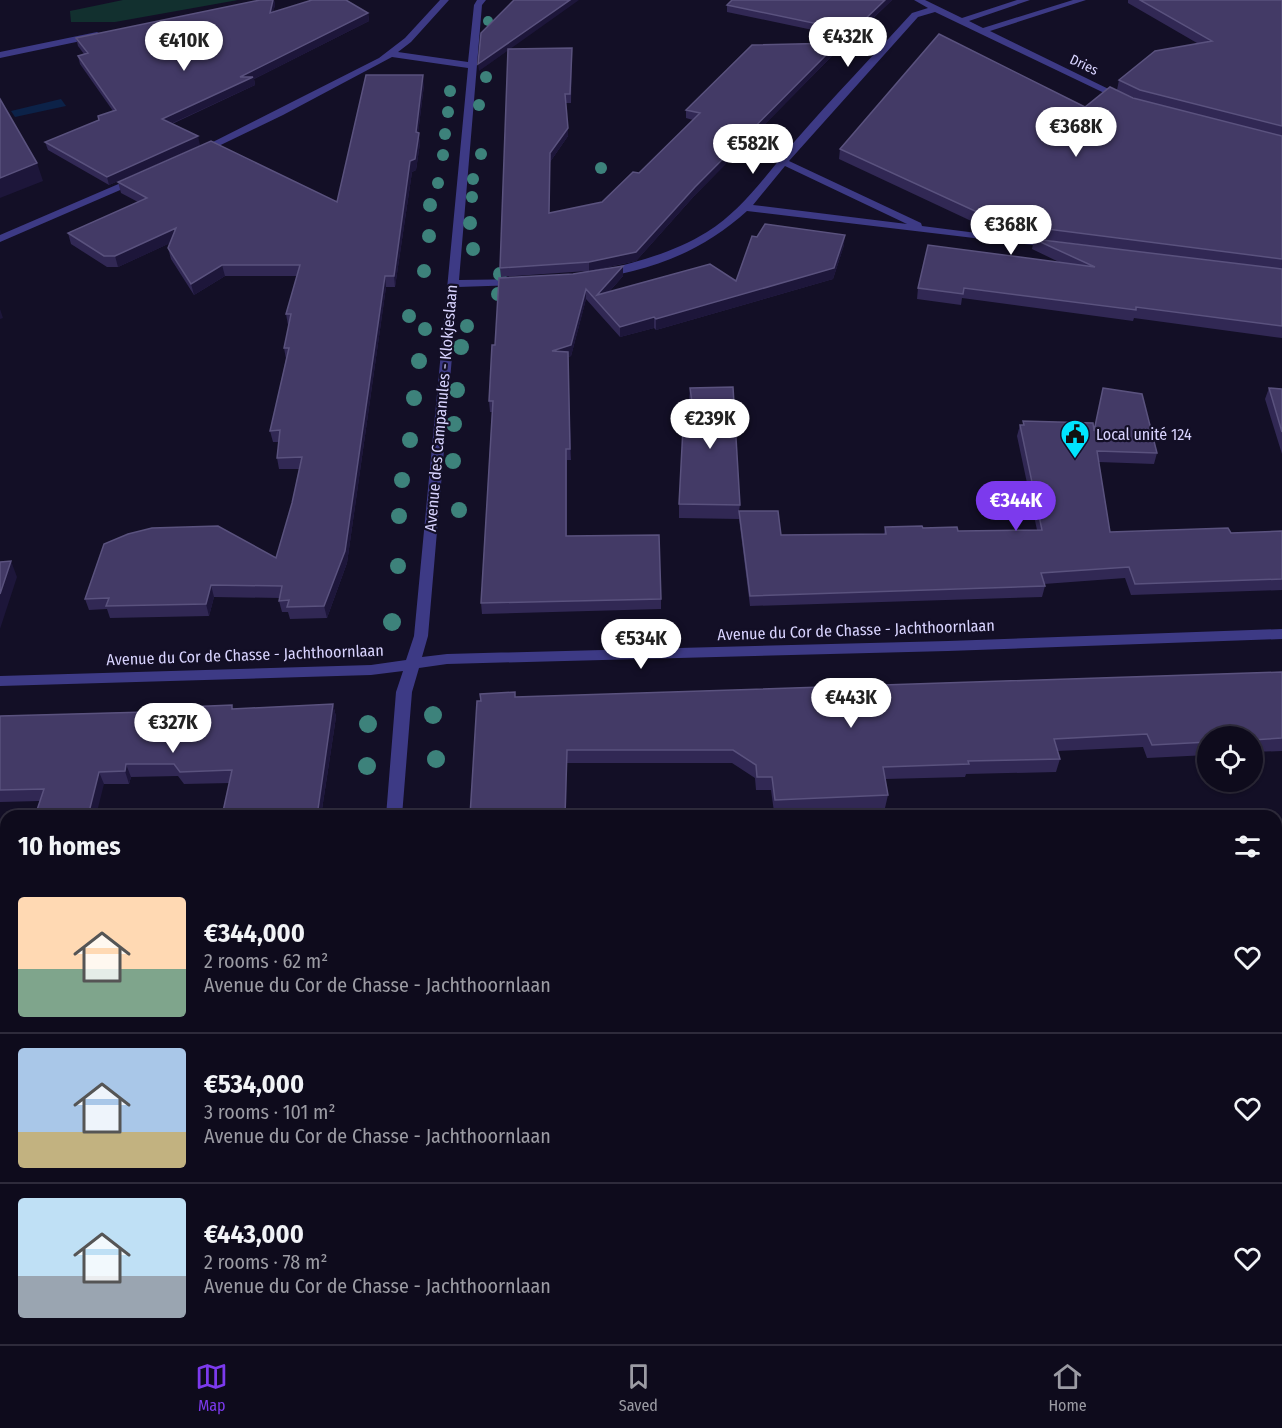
<!DOCTYPE html>
<html lang="en">
<head>
<meta charset="utf-8">
<style>
  :root { --surface:#0e0b1c; --page:#171425; --text:#f1f3f6; --muted:#9b9ba3; --line:#2e2b3b; --accent:#7c3aed }
  body { margin:0; font-family:"Fira Sans Condensed",sans-serif; background:var(--page); color:var(--text); height:100vh; display:flex; flex-direction:column; font-size:22px; white-space:nowrap }
  * { box-sizing:border-box; margin:0 }
  p { font-size:20px; color:var(--muted) }
  .icon { flex:none; width:33px; height:33px; fill:none; stroke:currentColor; stroke-width:2; stroke-linecap:round; stroke-linejoin:round }
  .map { position:relative; flex:1; overflow:hidden }
  .panel { position:absolute; left:0px; top:810px; width:1282px; height:534px; display:flex; flex-direction:column; background:var(--surface); border-radius:18px 18px 0 0; box-shadow:0 2px 4px #0004,0 0 0 2px var(--line) }
  .panel>* { flex:none }
  .controls { position:absolute; left:1197px; top:726px; display:grid; gap:12px }
  .controls a { display:grid; place-items:center; width:66px; height:66px; border-radius:50%; background:var(--surface); box-shadow:0 2px 4px #0004,0 0 0 2px var(--line); font-size:30px }
  .price { position:absolute; translate:-50% -51px; padding:0 14px; border-radius:21px; background:#fff; color:#222; font-size:20px; line-height:39px; filter:drop-shadow(0 2px 3px #0008) }
  .price::after { content:''; position:absolute; left:50%; top:36px; width:18px; height:14px; margin-left:-9px; background:inherit; clip-path:polygon(0 0,100% 0,50% 100%) }
  .price.active { background:var(--accent); color:#fff }
  ul { padding:0; list-style:none }
  li { display:flex; align-items:center; gap:18px; height:150px; padding:0 18px }
  li+li { border-top:2px solid var(--line) }
  li span { display:grid; place-items:center; flex:none; width:168px; height:120px; border-radius:6px; color:#555 }
  li>.icon { margin-inline-start:auto }
  span .icon { width:72px; height:72px; fill:#fffc; stroke-width:1 }
  li b { font-size:26px }
  h2 { display:flex; justify-content:space-between; align-items:center; height:72px; padding:0 18px; font-size:26px }
  .tabs { display:flex; justify-content:space-around; align-items:center; height:84px; border-top:2px solid var(--line); background:var(--surface); font-size:16px; color:var(--muted) }
  .tabs a { display:grid; justify-items:center; gap:3px }
  .tabs .active { color:var(--accent) }
  .map>svg:first-child { display:block }
</style>
</head>
<body>
<div class="map">
<svg width="1282" height="1344" viewBox="0 0 1282 1344">
  <rect width="100%" height="100%" fill="#130f26"/>
  <path fill="#12302f" d="M123,0H238L115,22H71L70,11Z"/>
  <path fill="#0c2248" d="M61,99L66,106L15,117L11,111Z"/>
  <g fill="none" stroke-linecap="round" stroke-linejoin="round">
    <path fill="#3d3a85" fill-rule="evenodd" d="M440,0H449L411,42L398,52L468,62L474,5L477,0H486L482,5L459,280L519,279L525,282L519,285L458,287L428,636L422,657L447,654L948,641L1282,629V639L948,651L447,664L419,668L412,692L402,816H386L396,692L403,671L371,675L0,686V676L371,665L406,660L414,636L468,68L392,57L283,115L204,153L195,151L379,58L405,38Z
      M914,0H925L962,18L1017,0H1030L969,21L983,28L1073,0H1086L990,31L1129,99L1121,101L935,12L918,17L789,161L921,223L922,226L1054,243L1058,244V248L747,211C714,241 677,260 633,271C623,273 611,277 601,275V271C639,261 673,253 707,232C744,209 767,173 795,141C833,97 873,56 912,13L928,8ZM785,166L907,224L753,205Z
      M97,32L102,35L100,37L0,58V52Z
      M137,176L141,177V181L0,242V235Z
      M1276,1261H1282V1281H1276Z
      M338,1338H360L359,1344H337Z
      M803,1338H860L857,1344H800Z"/>
  </g>
  <g fill="#3d827b">
    <circle cx="488" cy="21" r="5"/>
    <circle cx="486" cy="77" r="6"/>
    <circle cx="450" cy="91" r="6"/>
    <circle cx="479" cy="105" r="6"/>
    <circle cx="448" cy="112" r="6"/>
    <circle cx="445" cy="134" r="6"/>
    <circle cx="481" cy="154" r="6"/>
    <circle cx="443" cy="155" r="6"/>
    <circle cx="601" cy="168" r="6"/>
    <circle cx="473" cy="179" r="6"/>
    <circle cx="438" cy="183" r="6"/>
    <circle cx="472" cy="197" r="6"/>
    <circle cx="430" cy="205" r="7"/>
    <circle cx="470" cy="223" r="7"/>
    <circle cx="429" cy="236" r="7"/>
    <circle cx="473" cy="249" r="7"/>
    <circle cx="424" cy="271" r="7"/>
    <circle cx="500" cy="274" r="7"/>
    <circle cx="498" cy="294" r="7"/>
    <circle cx="409" cy="316" r="7"/>
    <circle cx="467" cy="326" r="7"/>
    <circle cx="425" cy="329" r="7"/>
    <circle cx="461" cy="347" r="8"/>
    <circle cx="419" cy="361" r="8"/>
    <circle cx="457" cy="390" r="8"/>
    <circle cx="414" cy="398" r="8"/>
    <circle cx="454" cy="424" r="8"/>
    <circle cx="410" cy="440" r="8"/>
    <circle cx="453" cy="461" r="8"/>
    <circle cx="402" cy="480" r="8"/>
    <circle cx="459" cy="510" r="8"/>
    <circle cx="399" cy="516" r="8"/>
    <circle cx="398" cy="566" r="8"/>
    <circle cx="392" cy="622" r="9"/>
    <circle cx="433" cy="715" r="9"/>
    <circle cx="368" cy="724" r="9"/>
    <circle cx="436" cy="759" r="9"/>
    <circle cx="367" cy="766" r="9"/>
  </g>
  <path fill="#312854" d="M260,0H274L275,5L273,12L368,13L369,21L254,79L255,85L172,124L200,145L109,185L48,150L45,142L99,120L113,111L80,64L78,56L84,54L78,46L76,38Z
    M892,0L860,31L861,33L860,40L727,12V5Z
    M1128,0H1282V338L1134,318L1133,321L962,298L961,305L917,299L918,288L1061,263L1032,249L1034,239L1164,255L999,234L839,159L840,149L1133,98L1137,99L1117,90L1119,80L1197,43L1128,3Z
    M572,48L571,103H566L568,136L550,162L549,213L602,202L639,173L693,120L686,118V110L837,51L695,195L636,261L591,271L623,266V276L609,292L736,281L844,245L833,279L656,330L654,328L620,337L586,299L571,356L568,357L571,460H567V536L661,599V609L482,614L481,603L492,412H490L489,401L495,345L573,274L587,271L501,277L500,268L508,50L479,71L509,49Z
    M424,85L418,133L420,143L416,170L412,172L395,287H386L347,563L327,618L290,619L288,612H282L279,601L280,598L214,597L209,616L110,618L107,609L89,610L85,599L276,558L292,503L299,469H279L277,458L279,442H273L270,431L286,359L284,348L289,325H288L286,314L297,276H225L194,295L171,259L168,248L170,243L118,267H107L71,244L68,233L138,202L121,193L118,182L337,202Z
    M690,388L740,505L739,511L781,535L884,534L885,527L923,528L958,531L1037,530L1017,436L1020,425H1023V421L1094,430L1103,388L1157,453L1154,464L1099,462L1110,532L1231,533L1282,531V590L1131,595L1125,578L1044,584L1045,586L1042,597L750,606L739,519L679,518V504L690,409L689,402Z
    M1269,388L1282,389V454L1265,399Z
    M1282,672V751L1252,752V736H1208V755L1147,758L1143,747L1057,751L1060,759L1056,772L966,774L965,777L885,779L888,795L885,808L774,812L771,790H756L755,778L732,763H567L515,697Z
    M333,704L336,717L321,816H222L230,783L184,784L178,776L131,777L129,784H104L40,801L0,802V716L233,709Z
    M1282,1093V1217L1276,1218V1094Z"/>
  <path fill="#1d163a" d="M273,0H274L275,5L271,21L270,13Z
    M570,0H579L479,71L478,64Z
    M885,0H892L857,33L858,26Z
    M368,13L369,21L254,79L255,85L164,127L162,119L240,77Z
    M838,43L837,51L695,195L636,261L589,271V262L695,187Z
    M423,75L424,85L417,142L416,132Z
    M568,128V136L550,162L549,222L550,153Z
    M419,133L420,143L416,170L412,172L395,287L394,276L410,161Z
    M198,136L200,145L109,185L107,177Z
    M37,163L43,181L0,198V178Z
    M176,228L179,239L118,267L115,256Z
    M845,235L844,245L833,279L656,330V319Z
    M222,265L225,276L194,295L191,284Z
    M623,266V276L599,303L597,295Z
    M385,276L386,287L347,563L327,618L324,606Z
    M586,289V299L571,356L568,357L571,460L570,449L552,351Z
    M0,309L3,318L0,319Z
    M654,317V328L620,337V327Z
    M11,561L17,577L0,629V594Z
    M211,585L214,597L209,616L206,604Z
    M333,704L336,717L321,816H317Z
    M567,750V763L566,816H565Z
    M126,764L131,777L129,784L125,771Z
    M99,772L104,784L96,816H88Z
    M276,1338H289L288,1344H270Z"/>
  <path fill="#433a66" stroke="#5a527e" stroke-width="1.5" d="M260,0H273L270,13L312,0H346L368,13L240,77H253L162,119L198,136L107,177L45,142L99,120L98,116L116,110L78,56L88,53L76,38Z
    M514,0H570L478,64L481,33Z
    M732,0H885L858,26L861,33L727,5Z
    M1140,0H1282V126L1140,90L1119,80L1155,51L1212,41Z
    M939,34L1085,107L1110,87L1133,98L1282,136V259L1001,223L840,149Z
    M838,43L695,187L636,252L589,262L500,268L508,49L572,48L570,94H565L568,128L550,153L549,213L602,202L633,172L639,173L700,113L686,110L752,45Z
    M366,75H423L416,132L419,133L415,159L410,161L394,276H385L345,551L324,606L287,607L289,600L279,601L282,586L211,585L206,604L106,606L109,598L85,599L104,544L128,534L152,528L218,526L276,558L292,503L302,457L277,458L280,430L270,431L289,348H284L291,314H286L300,265H222L191,284L168,248L176,228L115,256H104L68,233L147,198L118,182L211,141L337,202Z
    M0,99L37,163L0,178Z
    M765,224L845,235L834,268L656,319L654,317L620,327L586,289L571,345L552,351L568,352L570,449H566V536L659,535L661,599L481,603L493,401H489L492,345H495L499,278L573,274L623,266L597,295L710,264L736,281L752,236L757,237Z
    M1034,239L1282,269V326L1136,307V310L964,288L963,294L918,288L928,245L1095,267Z
    M733,387L740,505L679,504L684,409H693L690,388Z
    M1103,388L1142,394L1157,453L1097,451L1110,532L1228,528L1231,533L1282,531V579L1135,584L1129,567L1041,573L1045,586L750,596L739,511H778L781,535L886,534L885,527L922,526L923,528L957,527L958,531L1042,530L1020,425H1024L1023,421L1093,423L1094,431Z
    M1269,388L1282,389V432Z
    M11,561L0,594V562Z
    M1282,672V738L1252,740V736H1208V742L1152,745L1147,734L1054,739L1060,759L968,761L969,764L883,767L888,795L775,800L772,777H757L756,765L733,750H567L565,816H470L477,701H481L480,694L515,692V697Z
    M333,704L317,816H222L232,770L180,772L174,764H126L125,771L99,772L88,816H35L44,789L0,790V716L184,711L185,707L232,705V709Z
    M1282,1093V1205L1276,1206V1094Z
    M6,1293V1338H276L270,1344H0V1294Z"/>
  <defs>
    <g id="civic-pin" transform="scale(1.5)"><path d="M0 17L-7.5 6A9.5 9.5 0 1 1 7.5 6Z" fill="#00e5ff" stroke="#130f26"/><path d="M-.6-6.5H3V-4.5H.6V-3L4-1V1h2V6H-6V1h2V-1L-.6-3ZM-1.2 2.5V6h2.4V2.5Z" fill="#111"/></g>
  </defs>
  <g fill-rule="evenodd">
    <use href="#civic-pin" x="1075" y="434"/>
  </g>
  <g text-anchor="middle" dominant-baseline="central" stroke-width="4.5" stroke-linejoin="round" paint-order="stroke">
    <g font-size="14" fill="#d9d4ff" stroke="#130f26">
      <text transform="translate(1084 65) rotate(25)">Dries</text>
    </g>
    <g font-size="16" fill="#d9d4ff" stroke="#130f26">
      <text transform="translate(441 408) rotate(-85)">Avenue des Campanules - Klokjeslaan</text>
      <text transform="translate(856 630) rotate(-2)">Avenue du Cor de Chasse - Jachthoornlaan</text>
      <text transform="translate(245 655) rotate(-2)">Avenue du Cor de Chasse - Jachthoornlaan</text>
    </g>
    <g font-size="16" fill="#d9d4ff" stroke="#130f26" text-anchor="start">
      <text x="1096" y="434">Local unité 124</text>
    </g>
  </g>
</svg>
<div class="controls">
<a><svg class="icon" aria-label="locate" viewBox="0 0 24 24"><circle cx="12" cy="12" r="6"/><path d="M12 2v4M12 18v4M2 12h4M18 12h4"/></svg></a>
</div>
<b class="price" style="left:848px;top:68px">€432K</b>
<b class="price" style="left:184px;top:72px">€410K</b>
<b class="price" style="left:1076px;top:158px">€368K</b>
<b class="price" style="left:753px;top:175px">€582K</b>
<b class="price" style="left:1011px;top:256px">€368K</b>
<b class="price" style="left:710px;top:450px">€239K</b>
<b class="price active" style="left:1016px;top:532px">€344K</b>
<b class="price" style="left:641px;top:670px">€534K</b>
<b class="price" style="left:851px;top:729px">€443K</b>
<b class="price" style="left:173px;top:754px">€327K</b>
<section class="panel">
<h2>10 homes<svg class="icon" aria-label="filters" viewBox="0 0 24 24"><path d="M4 7h16M4 17h16"/><circle cx="9" cy="7" r="2"/><circle cx="15" cy="17" r="2"/></svg></h2>
<ul>
<li><span style="background:linear-gradient(#ffd9b3 60%,#7fa58c 0)"><svg class="icon" aria-label="home" viewBox="0 0 24 24"><path d="M3 11l9-7 9 7M6 9v11h12V9"/></svg></span><div><b>€344,000</b><p>2 rooms · 62 m²</p><p>Avenue du Cor de Chasse - Jachthoornlaan</p></div><svg class="icon" aria-label="heart" viewBox="0 0 24 24"><path d="M12 20l-8-8c-3-5 5-10 8-4 3-6 11-1 8 4z"/></svg></li>
<li><span style="background:linear-gradient(#a9c7e8 70%,#c2b280 0)"><svg class="icon" aria-label="home" viewBox="0 0 24 24"><path d="M3 11l9-7 9 7M6 9v11h12V9"/></svg></span><div><b>€534,000</b><p>3 rooms · 101 m²</p><p>Avenue du Cor de Chasse - Jachthoornlaan</p></div><svg class="icon" aria-label="heart" viewBox="0 0 24 24"><path d="M12 20l-8-8c-3-5 5-10 8-4 3-6 11-1 8 4z"/></svg></li>
<li><span style="background:linear-gradient(#bfe0f5 65%,#9aa5b1 0)"><svg class="icon" aria-label="home" viewBox="0 0 24 24"><path d="M3 11l9-7 9 7M6 9v11h12V9"/></svg></span><div><b>€443,000</b><p>2 rooms · 78 m²</p><p>Avenue du Cor de Chasse - Jachthoornlaan</p></div><svg class="icon" aria-label="heart" viewBox="0 0 24 24"><path d="M12 20l-8-8c-3-5 5-10 8-4 3-6 11-1 8 4z"/></svg></li>
</ul>
</section>
</div>
<nav class="tabs">
<a class="active"><svg class="icon" aria-label="map" viewBox="0 0 24 24"><path d="M3 6l6-2 6 2 6-2v14l-6 2-6-2-6 2zM9 4v14M15 6v14"/></svg>Map</a>
<a><svg class="icon" aria-label="saved" viewBox="0 0 24 24"><path d="M7 4h10v16l-5-4-5 4z"/></svg>Saved</a>
<a><svg class="icon" aria-label="home" viewBox="0 0 24 24"><path d="M3 11l9-7 9 7M6 9v11h12V9"/></svg>Home</a>
</nav>
</body>
</html>
